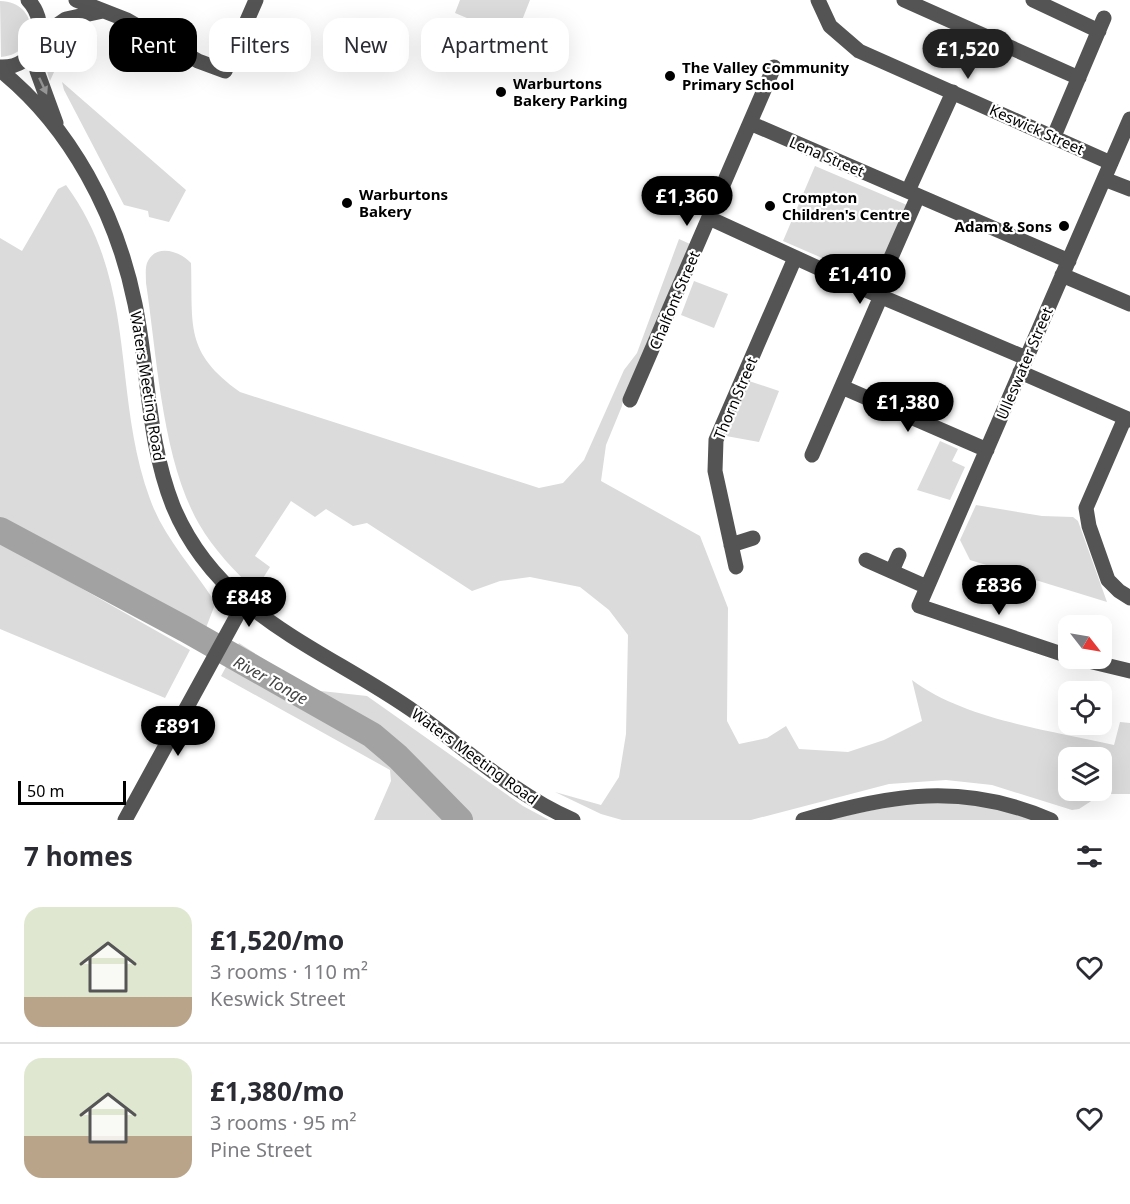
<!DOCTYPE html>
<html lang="en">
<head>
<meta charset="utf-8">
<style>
  :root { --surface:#fff; --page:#f7f7f7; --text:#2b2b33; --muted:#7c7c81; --line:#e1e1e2; --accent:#000 }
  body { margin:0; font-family:"Noto Sans",sans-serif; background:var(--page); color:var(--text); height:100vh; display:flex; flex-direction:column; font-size:22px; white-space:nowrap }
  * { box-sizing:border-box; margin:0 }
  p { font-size:20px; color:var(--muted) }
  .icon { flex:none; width:33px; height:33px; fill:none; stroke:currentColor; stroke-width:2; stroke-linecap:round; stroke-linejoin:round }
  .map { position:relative; height:820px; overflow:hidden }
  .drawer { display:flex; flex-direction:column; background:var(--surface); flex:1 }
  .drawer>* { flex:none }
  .hud { position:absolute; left:18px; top:18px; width:600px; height:54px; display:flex; gap:12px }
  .needle { width:39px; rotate:121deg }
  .controls { position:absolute; left:1058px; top:615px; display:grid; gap:12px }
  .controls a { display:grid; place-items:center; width:54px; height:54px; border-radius:12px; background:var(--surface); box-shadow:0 6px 24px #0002; font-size:30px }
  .scale { position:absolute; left:18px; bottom:15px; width:108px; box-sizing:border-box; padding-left:6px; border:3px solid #000; border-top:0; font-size:16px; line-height:21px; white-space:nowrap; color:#000; -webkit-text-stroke:4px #fff; paint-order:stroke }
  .price { position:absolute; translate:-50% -51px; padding:0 14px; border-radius:21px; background:var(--accent); color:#fff; font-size:20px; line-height:39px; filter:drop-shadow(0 2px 3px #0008) }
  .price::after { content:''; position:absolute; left:50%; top:36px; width:18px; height:14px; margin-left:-9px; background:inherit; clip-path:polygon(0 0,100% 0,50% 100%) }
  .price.on { background:#222; color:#fff }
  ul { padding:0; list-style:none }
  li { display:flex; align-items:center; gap:18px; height:150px; padding:0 24px }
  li+li { border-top:2px solid var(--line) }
  li span { display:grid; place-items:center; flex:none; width:168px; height:120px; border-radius:18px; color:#555 }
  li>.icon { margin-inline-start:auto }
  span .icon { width:72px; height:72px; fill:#fffc; stroke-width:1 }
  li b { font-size:26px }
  h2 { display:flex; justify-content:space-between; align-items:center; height:72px; padding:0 24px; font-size:26px }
  .pill { padding:0 21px; border-radius:18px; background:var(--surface); box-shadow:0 6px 24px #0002; font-size:21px; line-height:54px }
  .pill.on { background:var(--accent); color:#fff }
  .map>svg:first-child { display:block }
</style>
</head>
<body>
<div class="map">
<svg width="1130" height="820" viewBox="0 0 1130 820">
  <rect width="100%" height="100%" fill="#fff"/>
  <path fill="#dbdbdb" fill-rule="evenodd" d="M460,0H530L515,38L455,13Z
    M0,1C40,2 41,53 1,57Z
    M72,26L71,34L50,81C41,59 50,36 72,26Z
    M62,82L186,190L169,222L149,217L148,211L124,205L64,90Z
    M815,166L907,205L875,281L783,241Z
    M66,185C139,284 111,392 150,499C163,536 192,567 213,599L214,607L204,633C142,596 68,545 0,522V238L22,251L58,189Z
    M679,239L690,244L623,399L622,406L606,445L601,481L700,536L728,608L727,721L739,744L767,738L786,726L799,749L848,752L884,740L922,721L912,680C965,720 1050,730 1114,745L1120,722L1130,723V794H1102L1079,809L1072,810L992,785L946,780L889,784L751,820H622L601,814L555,792L601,805L619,777L626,734L628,635L609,610L580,587L530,577L500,581L472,591L367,523L353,526L326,509L315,517L291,501L255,556L270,567L255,591C234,570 214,550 199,524C162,460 157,356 146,283C146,277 145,269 147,263C155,243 180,251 191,263C193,326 184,352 240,392L539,488L563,483L584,460L624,370L637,353ZM1068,758H1101V790H1068Z
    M694,281L728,294L714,328L681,315Z
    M749,381L779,391L759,442L726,436Z
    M940,441L958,449L952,461L965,467L950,500L917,490Z
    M976,505L1042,516L1073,517L1078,521L1107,602L970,560L960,540Z
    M0,542L190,650L165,698L0,629Z
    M239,643L312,690L367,696L523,806L549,820H374L391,781L390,770L221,676Z
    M923,800L981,804L1034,820H824Z"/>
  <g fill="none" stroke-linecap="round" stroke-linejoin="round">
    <path stroke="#a2a2a2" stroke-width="26" d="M0,530L185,629L372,735L398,757L460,820"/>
    <path stroke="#545454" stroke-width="15" d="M76,0L127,20L198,61L225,71L256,0
      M818,0L830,26L859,51L1111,163
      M904,0L1079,78
      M1033,0L1099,31
      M40,37L66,19L103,11
      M37,46V71L56,123
      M0,67C37,69 52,25 28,0
      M0,70C71,127 117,215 135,304C149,372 147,440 173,506C219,617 326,649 416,713C467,750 515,795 573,820
      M750,123L1069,261
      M1054,136L1104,18
      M1104,179L1130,189
      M908,191L953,92
      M709,218L875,294L1026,358
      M1062,275L1130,304
      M875,294L918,196
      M1020,372L1130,420
      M842,387L987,450
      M630,400L774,67
      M1125,418L1086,508L1089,526L1108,580L1119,591L1130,598
      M812,455L881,296
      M731,545L753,538
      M866,560L927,587
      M736,567L715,471L716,440L795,258
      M892,571L899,555
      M1068,656L919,606L1130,119
      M1076,658L1130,671
      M125,820L244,603
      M803,820C891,794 964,782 1051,820"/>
  </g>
  <defs><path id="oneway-solid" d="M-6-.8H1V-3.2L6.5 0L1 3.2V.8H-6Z" transform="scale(1.5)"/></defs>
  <use fill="#989898" href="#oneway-solid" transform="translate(43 86) rotate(65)"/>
  <g fill="#000" stroke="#fff" stroke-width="2">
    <circle cx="670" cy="76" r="6"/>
    <circle cx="501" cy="92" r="6"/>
    <circle cx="347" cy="203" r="6"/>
    <circle cx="770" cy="206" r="6"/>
    <circle cx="1064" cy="226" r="6"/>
  </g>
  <g text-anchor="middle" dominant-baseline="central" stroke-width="4.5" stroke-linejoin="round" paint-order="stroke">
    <g font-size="15" font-weight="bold" fill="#000" stroke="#fff" text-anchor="start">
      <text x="682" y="67">The Valley Community<tspan x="682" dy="17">Primary School</tspan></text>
      <text x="513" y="83">Warburtons<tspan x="513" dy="17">Bakery Parking</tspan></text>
      <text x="359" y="194">Warburtons<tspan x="359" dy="17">Bakery</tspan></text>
      <text x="782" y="197">Crompton<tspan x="782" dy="17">Children's Centre</tspan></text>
      <text x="1052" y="226" text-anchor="end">Adam &amp; Sons</text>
    </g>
    <g font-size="15" fill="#000" stroke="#fff">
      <text transform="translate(1037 129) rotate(24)">Keswick Street</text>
      <text transform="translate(827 156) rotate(23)">Lena Street</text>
      <text transform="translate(674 300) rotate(-67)">Chalfont Street</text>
      <text transform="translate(1024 363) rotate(-67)">Ulleswater Street</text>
      <text transform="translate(148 386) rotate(81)">Waters Meeting Road</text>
      <text transform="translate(735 398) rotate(-67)">Thorn Street</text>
      <text transform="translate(475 756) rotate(36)">Waters Meeting Road</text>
    </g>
    <g font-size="16" font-style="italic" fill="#434343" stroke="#fff">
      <text transform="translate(271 680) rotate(29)">River Tonge</text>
    </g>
  </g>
</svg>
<div class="controls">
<a><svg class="needle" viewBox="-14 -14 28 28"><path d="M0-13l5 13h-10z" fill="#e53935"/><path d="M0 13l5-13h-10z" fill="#7c7c81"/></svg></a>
<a><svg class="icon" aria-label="locate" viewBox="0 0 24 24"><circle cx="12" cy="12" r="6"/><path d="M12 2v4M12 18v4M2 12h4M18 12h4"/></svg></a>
<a><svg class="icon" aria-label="layers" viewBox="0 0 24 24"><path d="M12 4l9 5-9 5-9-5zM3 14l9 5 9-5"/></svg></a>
</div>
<div class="scale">50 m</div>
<b class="price on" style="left:968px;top:80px">£1,520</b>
<b class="price" style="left:687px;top:227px">£1,360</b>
<b class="price" style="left:860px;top:305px">£1,410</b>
<b class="price" style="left:908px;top:433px">£1,380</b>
<b class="price" style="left:999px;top:616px">£836</b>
<b class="price" style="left:249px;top:628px">£848</b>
<b class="price" style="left:178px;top:757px">£891</b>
<div class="hud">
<a class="pill">Buy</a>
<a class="pill on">Rent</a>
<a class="pill">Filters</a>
<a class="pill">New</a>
<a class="pill">Apartment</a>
</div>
</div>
<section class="drawer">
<h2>7 homes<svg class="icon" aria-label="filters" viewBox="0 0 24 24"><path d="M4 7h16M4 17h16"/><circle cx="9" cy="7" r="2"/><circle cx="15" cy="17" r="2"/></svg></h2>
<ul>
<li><span style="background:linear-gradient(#dfe7d0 75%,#b9a48a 0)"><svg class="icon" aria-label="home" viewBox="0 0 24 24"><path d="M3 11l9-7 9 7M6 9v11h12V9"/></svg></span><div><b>£1,520/mo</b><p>3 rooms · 110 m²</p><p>Keswick Street</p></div><svg class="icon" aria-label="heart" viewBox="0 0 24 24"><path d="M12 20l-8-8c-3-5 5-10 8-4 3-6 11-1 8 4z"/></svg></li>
<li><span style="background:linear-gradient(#dfe7d0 65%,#b9a48a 0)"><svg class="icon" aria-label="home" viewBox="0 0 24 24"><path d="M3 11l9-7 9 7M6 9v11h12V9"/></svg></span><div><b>£1,380/mo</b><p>3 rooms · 95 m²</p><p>Pine Street</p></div><svg class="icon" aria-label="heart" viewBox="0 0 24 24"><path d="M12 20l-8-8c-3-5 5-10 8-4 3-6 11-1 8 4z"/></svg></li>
</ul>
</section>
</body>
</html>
